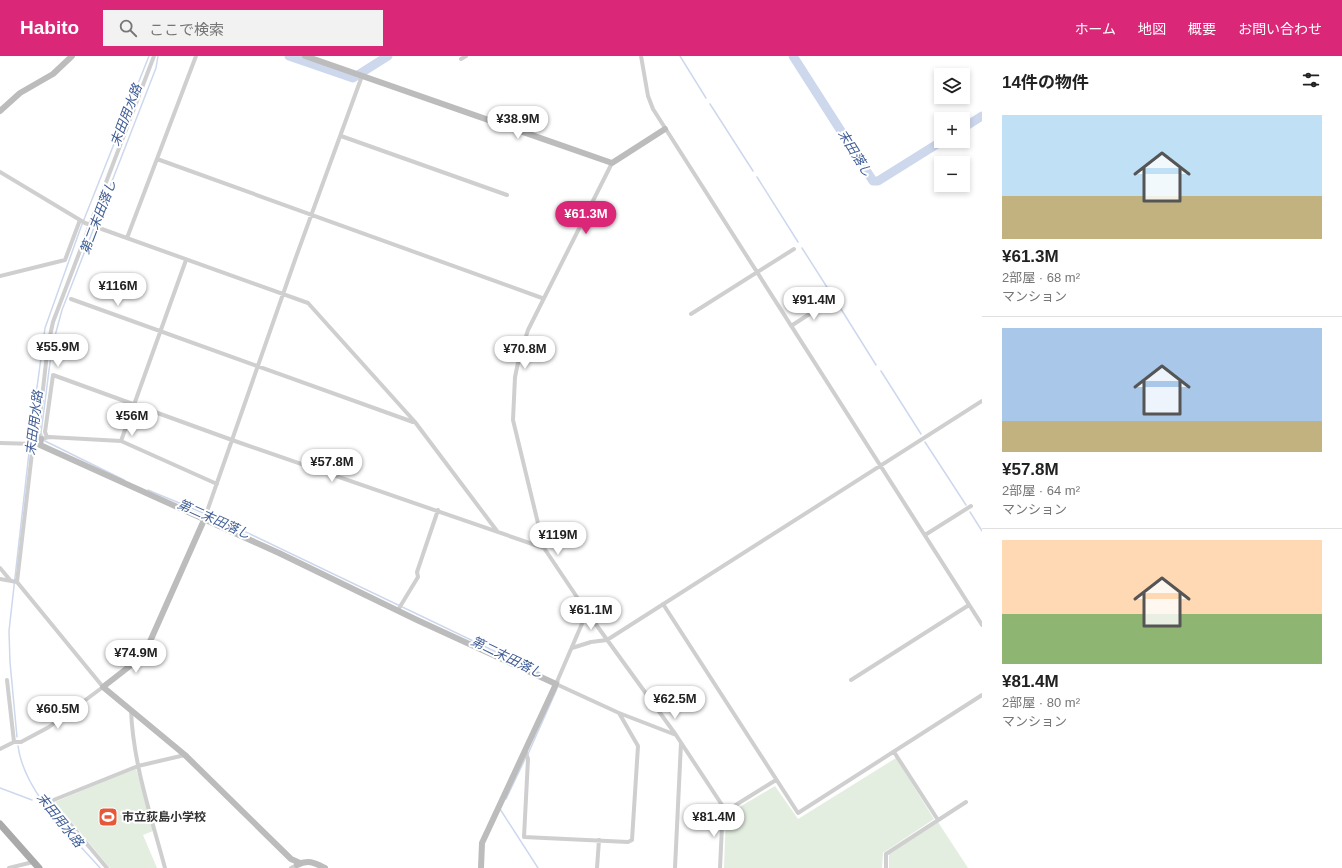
<!DOCTYPE html>
<html lang="ja">
<head>
<meta charset="utf-8">
<style>
  :root { --surface:#fff; --page:#f2f2f2; --text:#222; --muted:#767676; --line:#e0e0e0; --accent:#db2777 }
  body { margin:0; font-family:Arial,"Noto Sans JP",sans-serif; background:var(--page); color:var(--text); height:100vh; display:flex; flex-direction:column; font-size:15px; white-space:nowrap }
  * { box-sizing:border-box; margin:0 }
  p { font-size:13px; color:var(--muted) }
  .icon { flex:none; width:22px; height:22px; fill:none; stroke:currentColor; stroke-width:2; stroke-linecap:round; stroke-linejoin:round }
  .map { position:relative; flex:1; overflow:hidden }
  .panel { display:flex; flex-direction:column; background:var(--surface); width:360px }
  .panel>* { flex:none }
  .controls { position:absolute; left:934px; top:12px; display:grid; gap:8px }
  .controls a { display:grid; place-items:center; width:36px; height:36px; border-radius:0px; background:var(--surface); box-shadow:0 2px 6px #0003; font-size:20px }
  .price { position:absolute; translate:-50% -34px; padding:0 9px; border-radius:14px; background:#fff; color:#222; font-size:13px; line-height:26px; filter:drop-shadow(0 1px 2px #0008) }
  .price::after { content:''; position:absolute; left:50%; top:24px; width:12px; height:9px; margin-left:-6px; background:inherit; clip-path:polygon(0 0,100% 0,50% 100%) }
  .price.selected { background:var(--accent); color:#fff }
  ul { padding:0; list-style:none }
  li { display:grid; align-content:center; gap:8px; height:212px; padding:0 20px }
  li+li { border-top:1px solid var(--line) }
  li span { display:grid; place-items:center; height:124px; border-radius:0px; color:#555 }
  li>.icon { margin-inline-start:auto }
  span .icon { width:72px; height:72px; fill:#fffc; stroke-width:1 }
  li b { font-size:17px }
  h2 { display:flex; justify-content:space-between; align-items:center; height:48px; padding:0 20px; font-size:17px }
  header { display:flex; align-items:center; gap:24px; box-sizing:border-box; height:56px; padding:0 20px; background:var(--accent); color:#fff }
  header strong { font-size:19px }
  nav { display:flex; gap:22px; margin-inline-start:auto; font-size:14px }
  .search { width:280px; height:36px; background:var(--page); display:flex; align-items:center; gap:10px; box-sizing:border-box; padding:0 14px; border-radius:0px; color:var(--muted); font-size:15px }
  main { display:flex; flex:1; min-height:0 }
  .map>svg:first-child { display:block }
</style>
</head>
<body>
<header>
<strong>Habito</strong>
<div class="search"><svg class="icon" aria-label="search" viewBox="0 0 24 24"><circle cx="10" cy="10" r="6"/><path d="M15 15l6 6"/></svg>ここで検索</div>
<nav><a>ホーム</a><a>地図</a><a>概要</a><a>お問い合わせ</a></nav>
</header>
<main>
<div class="map">
<svg width="982" height="812" viewBox="0 0 982 812">
  <rect width="100%" height="100%" fill="#fff"/>
  <path fill="#e4eee0" d="M896,702L934,763L883,797L882,812H724L726,759L775,730L798,763Z
    M136,712L153,775L143,779L157,812H110L55,746Z
    M938,766L968,812H889V798Z"/>
  <g fill="none" stroke-linecap="round" stroke-linejoin="round">
    <path stroke="#cdd8ed" stroke-width="1.5" d="M680,0L706,42
      M710,48L753,115
      M757,121L798,186
      M802,192L832,239
      M836,245L876,309
      M881,315L921,378
      M925,386L966,449
      M124,424L45,385L41,377L52,291L62,254L156,12L158,0
      M148,434L225,466L540,617
      M970,456L982,475
      M17,681L10,606L9,575L33,361L45,272L81,171L149,0
      M18,690C24,736 70,778 100,812
      M528,698L556,635L559,626H557
      M0,732L32,744
      M506,743L526,701
      M500,753L538,812"/>
    <path stroke="#cdd8ed" stroke-width="9" d="M289,0L353,22L388,0
      M793,0L873,125H878L942,85
      M963,72L982,60"/>
    <path stroke="#cfcfcf" stroke-width="4" d="M154,0L53,266L48,289L38,377L41,383L49,381L121,385L217,428
      M641,0L648,40L653,53L982,569
      M461,3L466,0
      M341,80L507,139
      M157,103L542,242
      M612,107L528,274L519,302L515,321L513,364L544,492L587,556L676,679L726,755
      M0,116L85,167L308,247L415,366L497,475
      M127,182L196,0
      M0,220L65,204L80,164
      M71,243L413,366
      M691,258L794,193
      M791,270L828,246
      M47,381L45,376L53,319L232,384L544,492
      M121,385L186,204
      M0,387L36,388
      M204,464L296,201L362,20
      M925,479L971,450
      M0,512L10,524
      M0,523L17,526L103,631L49,671L21,686H14L0,693
      M17,526L33,388
      M663,548L798,757L982,639
      M398,554L418,521L417,516L438,454
      M587,556L556,628L619,657L676,679
      M572,592L591,586L607,584L982,345
      M7,624L14,686
      M851,624L969,549
      M131,654C133,707 151,760 165,812
      M894,696L938,764
      M526,697L528,703L524,781L628,786L632,784L638,690L619,657
      M9,812L33,806
      M107,812L51,745L138,710L185,699
      M291,812L295,810L296,812
      M597,812L599,784
      M675,812L681,687
      M720,812L722,770L726,755L776,724
      M886,812V798L966,746"/>
    <path stroke="#bcbcbc" stroke-width="6" d="M305,0L612,107L665,73
      M0,55L20,37L53,18L72,0
      M41,383L40,389L279,497L417,564L556,628L482,787L481,812
      M204,464L144,599L103,631L185,699L291,803L300,807
      M297,809C308,803 315,807 325,812"/>
    <path stroke="#aaa" stroke-width="7" d="M0,768L39,812"/>
  </g>
  <defs>
    <g id="stadium-square" transform="scale(1)"><rect x="-9" y="-9" width="18" height="18" rx="4" fill="#e55938" stroke="#fff"/><path d="M0-5a6.5 5 0 1 0 0 10a6.5 5 0 1 0 0-10ZM-3.5-1.8h7v3.6h-7Z" fill="#fff"/></g>
  </defs>
  <g fill-rule="evenodd">
    <use href="#stadium-square" x="108" y="761"/>
  </g>
  <g text-anchor="middle" dominant-baseline="central" stroke-width="4" stroke-linejoin="round" paint-order="stroke">
    <g font-size="12" font-weight="bold" fill="#323232" stroke="#fff" text-anchor="start">
      <text x="122" y="761">市立荻島小学校</text>
    </g>
    <g font-size="13" font-style="italic" fill="#3f5d95" stroke="#fff">
      <text transform="translate(126 59) rotate(-69)">末田用水路</text>
      <text transform="translate(855 97) rotate(58)">末田落し</text>
      <text transform="translate(98 161) rotate(-69)">第二末田落し</text>
      <text transform="translate(34 367) rotate(-83)">末田用水路</text>
      <text transform="translate(214 463) rotate(24)">第二末田落し</text>
      <text transform="translate(507 601) rotate(26)">第二末田落し</text>
      <text transform="translate(60 764) rotate(51)">末田用水路</text>
    </g>
  </g>
</svg>
<div class="controls">
<a><svg class="icon" aria-label="layers" viewBox="0 0 24 24"><path d="M12 4l9 5-9 5-9-5zM3 14l9 5 9-5"/></svg></a>
<a>+</a>
<a>−</a>
</div>
<b class="price" style="left:518px;top:84px">¥38.9M</b>
<b class="price selected" style="left:586px;top:179px">¥61.3M</b>
<b class="price" style="left:118px;top:251px">¥116M</b>
<b class="price" style="left:814px;top:265px">¥91.4M</b>
<b class="price" style="left:58px;top:312px">¥55.9M</b>
<b class="price" style="left:525px;top:314px">¥70.8M</b>
<b class="price" style="left:132px;top:381px">¥56M</b>
<b class="price" style="left:332px;top:427px">¥57.8M</b>
<b class="price" style="left:558px;top:500px">¥119M</b>
<b class="price" style="left:591px;top:575px">¥61.1M</b>
<b class="price" style="left:136px;top:618px">¥74.9M</b>
<b class="price" style="left:675px;top:664px">¥62.5M</b>
<b class="price" style="left:58px;top:674px">¥60.5M</b>
<b class="price" style="left:714px;top:782px">¥81.4M</b>
</div>
<section class="panel">
<h2>14件の物件<svg class="icon" aria-label="filters" viewBox="0 0 24 24"><path d="M4 7h16M4 17h16"/><circle cx="9" cy="7" r="2"/><circle cx="15" cy="17" r="2"/></svg></h2>
<ul>
<li><span style="background:linear-gradient(#bfe0f5 65%,#c2b280 0)"><svg class="icon" aria-label="home" viewBox="0 0 24 24"><path d="M3 11l9-7 9 7M6 9v11h12V9"/></svg></span><div><b>¥61.3M</b><p>2部屋 · 68 m²</p><p>マンション</p></div></li>
<li><span style="background:linear-gradient(#a9c7e8 75%,#c2b280 0)"><svg class="icon" aria-label="home" viewBox="0 0 24 24"><path d="M3 11l9-7 9 7M6 9v11h12V9"/></svg></span><div><b>¥57.8M</b><p>2部屋 · 64 m²</p><p>マンション</p></div></li>
<li><span style="background:linear-gradient(#ffd9b3 60%,#8fb573 0)"><svg class="icon" aria-label="home" viewBox="0 0 24 24"><path d="M3 11l9-7 9 7M6 9v11h12V9"/></svg></span><div><b>¥81.4M</b><p>2部屋 · 80 m²</p><p>マンション</p></div></li>
</ul>
</section>
</main>
</body>
</html>
